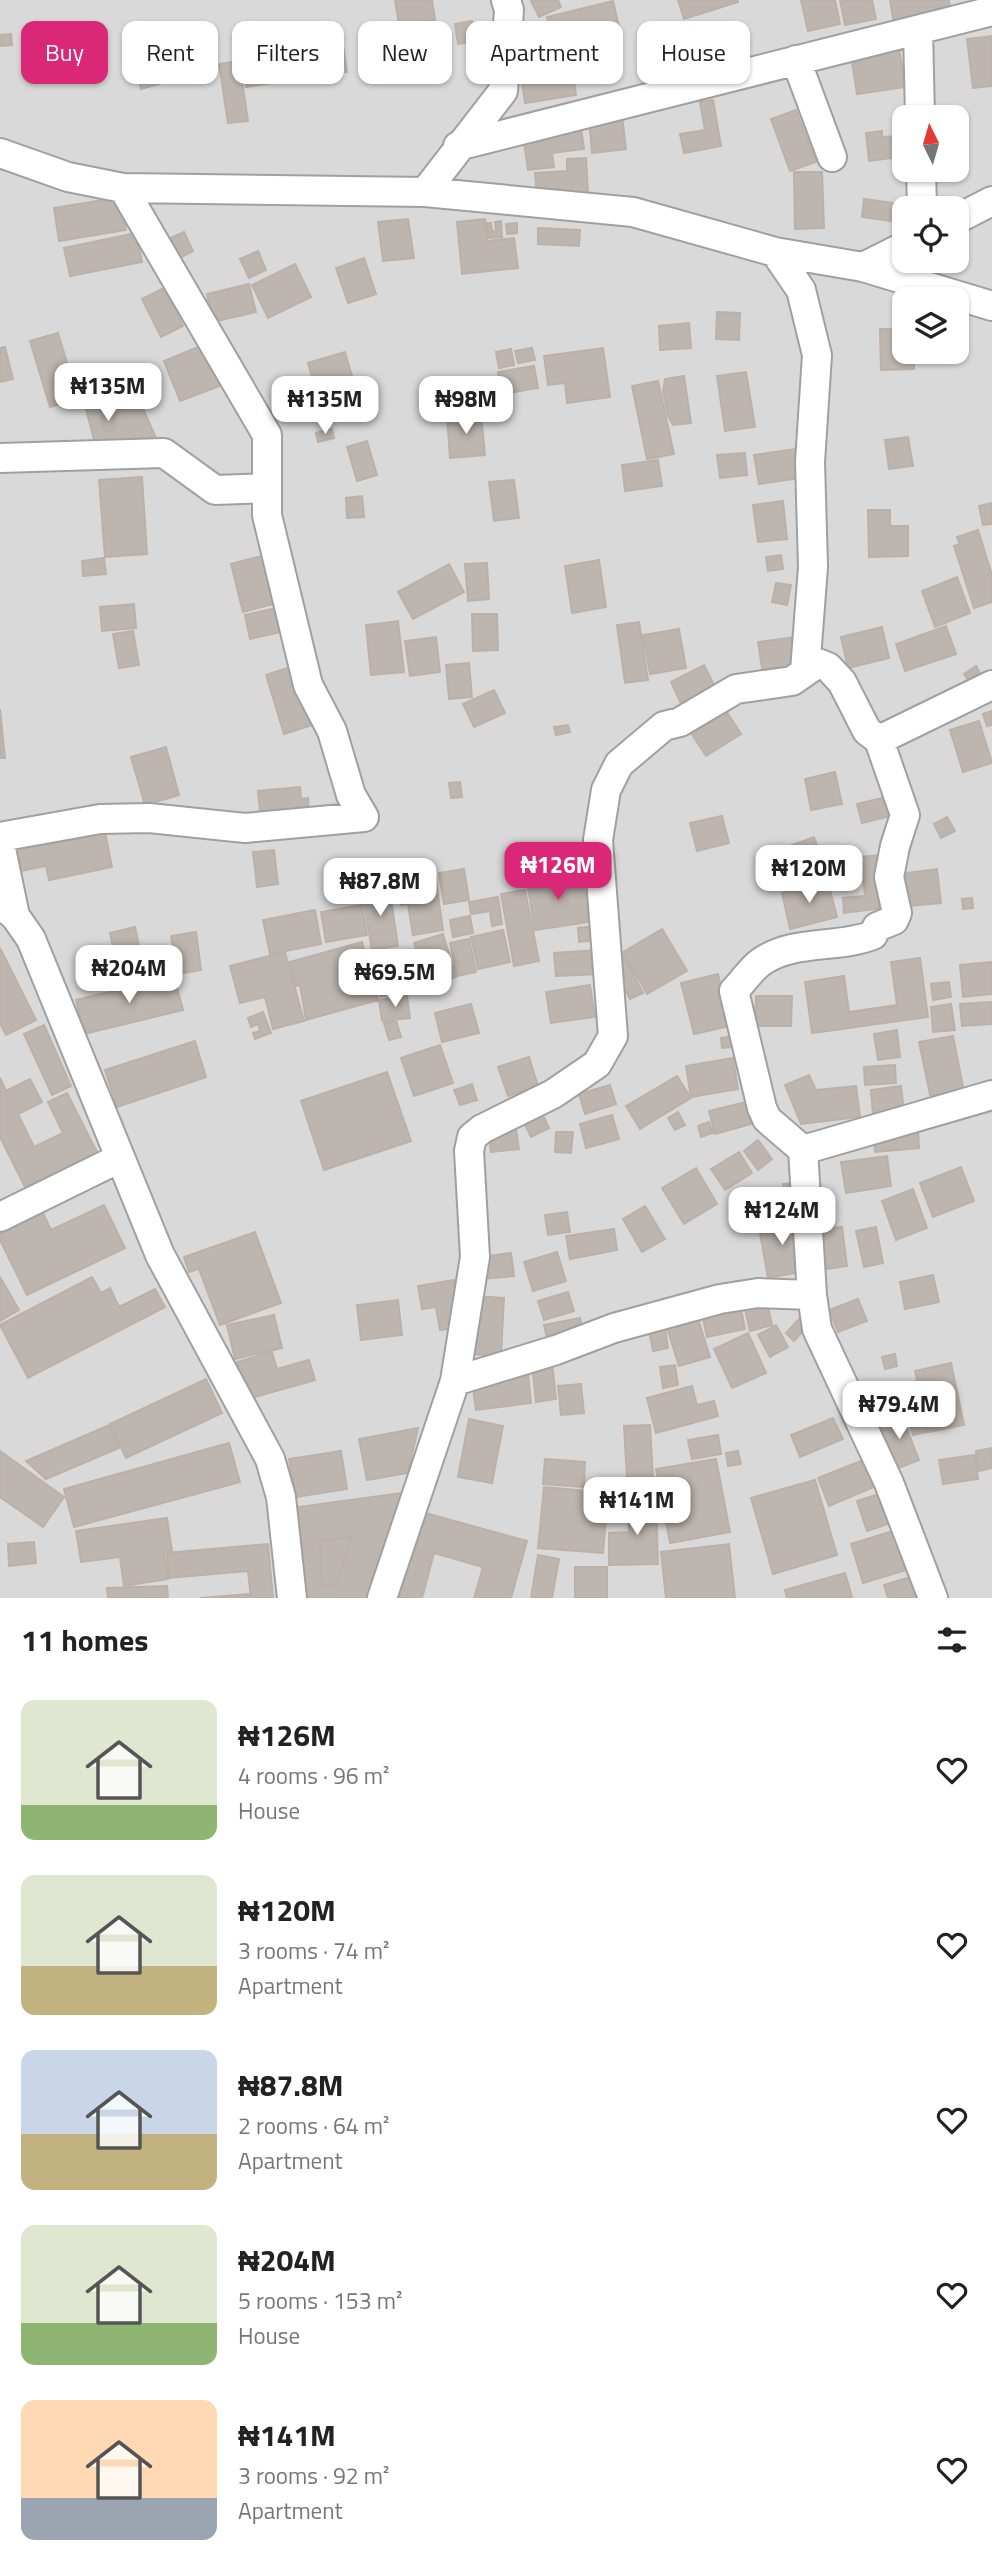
<!DOCTYPE html>
<html lang="en">
<head>
<meta charset="utf-8">
<style>
  :root { --surface:#fff; --page:#f6f6f6; --text:#222; --muted:#767676; --accent:#db2777 }
  body { margin:0; font-family:"Titillium Web",sans-serif; background:var(--page); color:var(--text); height:100vh; display:flex; flex-direction:column; font-size:26px; white-space:nowrap }
  * { box-sizing:border-box; margin:0 }
  p { font-size:23px; color:var(--muted) }
  .icon { flex:none; width:38px; height:38px; fill:none; stroke:currentColor; stroke-width:2; stroke-linecap:round; stroke-linejoin:round }
  .map { position:relative; height:1598px; overflow:hidden }
  .panel { display:flex; flex-direction:column; background:var(--surface); flex:1 }
  .panel>* { flex:none }
  .hud { position:absolute; left:21px; top:21px; width:950px; height:63px; display:flex; gap:14px }
  .needle { width:46px; rotate:355deg }
  .controls { position:absolute; left:892px; top:105px; display:grid; gap:14px }
  .controls a { display:grid; place-items:center; width:77px; height:77px; border-radius:14px; background:var(--surface); box-shadow:0 2px 5px #0004; font-size:35px }
  .price { position:absolute; translate:-50% -60px; padding:0 16px; border-radius:14px; background:#fff; color:#222; font-size:23px; line-height:46px; filter:drop-shadow(0 2px 4px #0008) }
  .price::after { content:''; position:absolute; left:50%; top:42px; width:21px; height:16px; margin-left:-10px; background:inherit; clip-path:polygon(0 0,100% 0,50% 100%) }
  .price.current { background:var(--accent); color:#fff }
  ul { padding:0; list-style:none }
  li { display:flex; align-items:center; gap:21px; height:175px; padding:0 21px }
  li span { display:grid; place-items:center; flex:none; width:196px; height:140px; border-radius:14px; color:#555 }
  li>.icon { margin-inline-start:auto }
  span .icon { width:84px; height:84px; fill:#fffc; stroke-width:1 }
  li b { font-size:30px }
  h2 { display:flex; justify-content:space-between; align-items:center; height:84px; padding:0 21px; font-size:30px }
  .pill { padding:0 24px; border-radius:14px; background:var(--surface); box-shadow:0 2px 5px #0004; font-size:24px; line-height:63px }
  .pill.current { background:var(--accent); color:#fff }
  .map>svg:first-child { display:block }
</style>
</head>
<body>
<div class="map">
<svg width="992" height="1598" viewBox="0 0 992 1598">
  <rect width="100%" height="100%" fill="#ede9e2"/>
  <path fill="#dad9d9" fill-rule="evenodd" d="M0,0H992V1598H0ZM905,117H957V170H905ZM905,208H957V261H905ZM905,299H957V352H905Z"/>
  <path fill="#bdb5af" stroke="#bdb0a6" stroke-width="2" fill-rule="evenodd" d="M395,0H432L435,20L399,25Z
    M534,0H558L561,7L539,17L531,1Z
    M678,0H738V2L684,19Z
    M801,0H835L840,24L808,31Z
    M840,0H872L876,19L845,25Z
    M890,0H949L951,16L894,25Z
    M613,1L620,31L554,47L547,17Z
    M472,21L475,42L458,44L455,24Z
    M11,34L12,45L0,46V35Z
    M992,36V86L973,88L967,39Z
    M179,39L190,75L141,89L131,53Z
    M342,39L347,72L305,78L300,46Z
    M569,48L576,95L525,103L518,56Z
    M899,48L905,87L857,94L851,55Z
    M289,53L293,80L246,87L242,60Z
    M239,61L248,121L228,123L219,64Z
    M713,100L721,146L684,153L680,134L705,130L700,102Z
    M796,110L816,162L790,171L771,119Z
    M622,116L626,149L592,153L589,119Z
    M580,121L584,149L552,153L554,167L528,170L522,129Z
    M882,131V137L898,136L901,157L869,161L866,133Z
    M586,158L588,193L537,196L535,173L567,171V159Z
    M794,172H822L824,228L795,229Z
    M121,197L126,230L59,241L54,208Z
    M864,199L894,203L892,221L862,217Z
    M408,219L414,258L383,261L378,222Z
    M485,219L487,241L514,238L518,268L462,274L457,222Z
    M501,221L502,237L488,238L487,223H491L492,231H496L495,222Z
    M517,223V233L507,234L506,224Z
    M538,228L580,230L579,246L538,244Z
    M184,232L193,251L178,259L168,239Z
    M136,233L142,262L70,276L64,248Z
    M258,251L266,270L249,278L240,259Z
    M364,258L376,294L348,303L336,268Z
    M295,264L311,297L268,318L252,285Z
    M249,284L256,312L213,322L207,294Z
    M164,288L183,326L161,337L142,299Z
    M717,312L740,313L739,340L716,339Z
    M689,323L691,348L660,350L659,326Z
    M880,329H905V352H914V369L881,370Z
    M58,333L78,399L50,407L30,341Z
    M203,345L220,386L180,401L164,361Z
    M5,347L13,379L0,382V348Z
    M532,348L535,360L518,363L515,351Z
    M603,348L610,397L567,403L565,383L548,385L544,356Z
    M511,349L514,365L499,368L496,352Z
    M345,352L359,400L322,411L308,363Z
    M534,366L538,388L502,394L498,372Z
    M124,367L157,440L96,447L84,402L98,399L91,379ZM112,415L115,429L105,432L101,418Z
    M746,372L755,427L725,431L717,376Z
    M684,376L691,423L673,425L668,416L663,392L665,379Z
    M658,381L674,454L647,459L632,386Z
    M481,414L485,455L450,458L447,417Z
    M112,415L115,429L105,432L101,418Z
    M332,429L334,438L318,442L316,433Z
    M908,437L913,466L889,469L885,440Z
    M367,441L377,475L357,481L347,447Z
    M797,449L801,478L759,484L754,455Z
    M745,453L747,475L720,478L717,455Z
    M658,460L662,486L625,491L622,465Z
    M142,477L147,554L105,557L99,480Z
    M514,480L519,518L494,521L489,482Z
    M362,496L364,517L347,518L346,498Z
    M783,501L787,539L758,542L753,505Z
    M992,503V524L983,525L979,506Z
    M868,510H890V526H908V556L869,557Z
    M978,530L992,575V602L974,608L954,546L960,544L957,537Z
    M265,555L277,603L243,612L231,564Z
    M781,555L783,569L768,571L766,557Z
    M104,558L106,574L83,576L82,561Z
    M599,560L606,607L572,613L565,566Z
    M487,563L489,599L468,601L465,564Z
    M449,564L464,592L413,619L398,592Z
    M957,577L970,613L935,627L922,591Z
    M776,583L791,585L787,605L772,602Z
    M134,604L136,628L102,631L100,607Z
    M276,608L281,632L250,639L245,615Z
    M472,614H497L498,650L473,651Z
    M398,621L404,672L371,675L366,625Z
    M639,622L648,680L625,683L617,625Z
    M946,626L956,654L905,671L896,644Z
    M882,627L889,658L848,668L841,637Z
    M679,629L686,668L650,674L643,635Z
    M133,631L139,665L119,668L113,634Z
    M436,637L440,672L410,676L405,641Z
    M795,637L800,669L763,674L758,642Z
    M469,663L472,697L449,699L446,665Z
    M704,665L718,693L684,710L671,682Z
    M294,666L312,725L284,734L266,675Z
    M976,666L984,680L973,688L964,674Z
    M494,690L505,713L474,727L463,704Z
    M719,700L741,734L706,756L684,722Z
    M0,709L5,758H0Z
    M992,711V725L987,726L983,714Z
    M979,721L992,763L963,772L950,730Z
    M568,725L570,732L556,735L554,727Z
    M166,747L179,795L145,805L131,757Z
    M835,772L842,804L811,810L805,779Z
    M460,782L462,797L451,798L449,783Z
    M300,787L301,799L308,798L309,812L261,821L258,791Z
    M886,797L890,816L862,823L857,804Z
    M722,816L729,843L697,851L690,823Z
    M947,817L955,831L941,838L934,824Z
    M104,827L112,867L49,880L46,866L20,871L14,845Z
    M814,837L824,866L794,876L784,848Z
    M274,850L278,884L257,887L253,852Z
    M580,852L582,868L565,870L563,854Z
    M879,855L884,908L844,913L843,898L865,896L861,857Z
    M464,869L469,900L444,904L439,873Z
    M937,869L941,903L909,906L905,873Z
    M582,874L589,922L535,930L527,882Z
    M435,875L443,930L413,935L408,904L401,905L397,881Z
    M828,882L837,917L790,929L782,893Z
    M389,886L398,946L372,950L362,891Z
    M525,890L539,961L514,966L501,894Z
    M498,897L502,924L492,926L490,911L471,914L469,902Z
    M972,898L973,908L963,909L962,899Z
    M362,905L367,935L326,942L321,912Z
    M315,910L321,944L270,954L263,920Z
    M470,916L473,933L453,937L450,920Z
    M596,926L598,940L579,942L578,928Z
    M135,927L146,980L121,986L110,933Z
    M662,929L687,971L647,994L623,952Z
    M503,930L510,962L478,969L471,937Z
    M196,932L201,970L177,974L171,936Z
    M443,934L456,977L427,985L414,943Z
    M469,939L476,972L457,976L450,943Z
    M362,942L378,1000L306,1020L300,985L296,986L290,962Z
    M0,948L36,1020L6,1035L0,1023Z
    M399,950L407,991L380,996L372,956Z
    M598,950L600,974L556,976L554,953Z
    M285,952L304,1021L273,1029L265,997L240,1003L230,966Z
    M623,954L643,993L630,999L610,961Z
    M920,958L928,1017L812,1033L805,982L844,976L849,1012L897,1005L891,962Z
    M992,962V994L963,997L960,965Z
    M718,974L730,1026L694,1034L681,983Z
    M174,976L183,1010L84,1034L76,1000Z
    M949,982L951,997L933,1000L931,984Z
    M590,985L595,1017L551,1023L546,992Z
    M407,996L410,1018L382,1021L379,1000Z
    M756,996H792L791,1026H755Z
    M992,1002V1024L962,1026L960,1004Z
    M471,1004L479,1033L442,1042L435,1013Z
    M951,1004L955,1030L933,1032L931,1007Z
    M263,1012L271,1033L255,1039L253,1033L260,1031L258,1024L251,1027L248,1018Z
    M396,1020L401,1037L389,1040L384,1023Z
    M44,1025L71,1086L52,1095L24,1034Z
    M897,1030L900,1057L878,1060L874,1034Z
    M731,1036L732,1047L722,1048L721,1038Z
    M953,1036L964,1092L931,1099L919,1042Z
    M195,1041L206,1077L117,1107L105,1070Z
    M440,1045L453,1083L414,1096L401,1058Z
    M529,1057L538,1086L508,1096L498,1067Z
    M733,1058L738,1089L691,1097L686,1066Z
    M895,1065L896,1083L865,1085L864,1067Z
    M387,1072L411,1141L324,1170L301,1101Z
    M809,1075L816,1090L856,1086L860,1117L801,1124L785,1085Z
    M677,1076L691,1098L640,1129L626,1106Z
    M0,1078L6,1091L30,1079L42,1102L18,1114L34,1147L63,1133L48,1102L67,1093L99,1156L27,1191L0,1137Z
    M472,1084L477,1100L460,1105L454,1090Z
    M610,1085L616,1104L585,1114L579,1094Z
    M901,1086L904,1112L873,1115L871,1090Z
    M746,1102L751,1124L715,1134L709,1111Z
    M539,1107L549,1128L531,1137L521,1116Z
    M678,1112L685,1125L675,1130L668,1118Z
    M612,1115L619,1139L586,1148L580,1124Z
    M709,1122L713,1133L701,1137L698,1126Z
    M918,1128L919,1148L875,1152L873,1132Z
    M516,1129L519,1149L491,1152L489,1132Z
    M556,1132H573L571,1153L555,1152Z
    M758,1140L772,1159L758,1170L744,1151Z
    M739,1152L752,1173L725,1190L711,1169Z
    M887,1156L891,1186L846,1193L841,1162Z
    M961,1167L974,1201L933,1217L920,1183Z
    M696,1168L717,1204L684,1224L662,1188Z
    M797,1183L798,1198L785,1199L783,1184Z
    M913,1189L927,1228L896,1240L882,1201Z
    M104,1205L125,1248L27,1295L0,1240V1234L43,1213L51,1230Z
    M645,1206L665,1239L642,1252L623,1219Z
    M567,1212L570,1232L548,1235L545,1215Z
    M796,1215L806,1271L768,1278L758,1222Z
    M842,1227L847,1266L820,1270L814,1230Z
    M876,1227L883,1263L864,1267L856,1231Z
    M614,1229L617,1250L570,1259L566,1236Z
    M255,1232L281,1303L220,1325L199,1269L189,1272L184,1257Z
    M557,1252L566,1281L533,1291L524,1262Z
    M511,1253L514,1276L483,1279L480,1257Z
    M933,1275L939,1302L905,1309L900,1282Z
    M0,1277L19,1310L0,1321Z
    M92,1277L101,1293L110,1288L119,1307L155,1289L165,1307L28,1378L0,1325Z
    M454,1280L461,1327L440,1330L436,1307L422,1309L418,1286Z
    M568,1292L574,1311L544,1320L538,1301Z
    M473,1296L504,1298L501,1356L470,1354Z
    M858,1299L867,1321L838,1332L829,1310Z
    M398,1300L402,1335L361,1340L357,1305Z
    M767,1303L772,1325L750,1331L745,1309Z
    M740,1304L745,1329L707,1337L703,1318L723,1314L721,1307Z
    M274,1315L282,1348L235,1359L227,1325Z
    M802,1316L810,1323L794,1341L786,1333Z
    M580,1318L583,1335L548,1342L544,1325Z
    M698,1319L710,1357L679,1366L667,1328Z
    M776,1325L788,1347L770,1357L758,1335Z
    M665,1328L668,1348L653,1351L649,1331Z
    M748,1333L766,1373L732,1388L714,1349Z
    M272,1352L277,1369L309,1360L315,1380L248,1399L237,1362Z
    M895,1354L897,1366L885,1369L882,1357Z
    M552,1362L556,1399L536,1402L532,1365Z
    M951,1363L964,1425L928,1432L915,1371Z
    M675,1365L678,1385L663,1388L660,1367Z
    M528,1373L531,1403L476,1410L472,1380Z
    M206,1379L222,1413L126,1458L110,1424Z
    M581,1384L584,1413L561,1415L558,1386Z
    M692,1386L697,1405L714,1401L718,1416L656,1433L647,1398Z
    M922,1413L927,1432L913,1435L908,1416Z
    M901,1414L919,1460L896,1469L879,1422Z
    M833,1418L843,1439L800,1457L791,1435Z
    M469,1419L503,1426L492,1483L458,1477Z
    M109,1425L119,1448L46,1479L26,1461Z
    M650,1425L654,1495L628,1497L624,1426Z
    M418,1428L408,1473L367,1480L359,1439Z
    M718,1435L721,1454L692,1459L688,1440Z
    M229,1443L240,1482L74,1527L64,1489Z
    M992,1448V1468L979,1471L976,1451Z
    M0,1451L64,1497L43,1527L0,1497Z
    M341,1451L347,1489L295,1497L289,1459Z
    M738,1451L741,1464L728,1466L726,1453Z
    M975,1455L978,1479L943,1484L939,1460Z
    M545,1459L585,1462L584,1487L543,1484Z
    M716,1459L730,1532L670,1543L656,1469Z
    M863,1460L874,1487L829,1506L818,1478Z
    M815,1480L837,1555L773,1574L751,1498Z
    M544,1487L608,1493L603,1553L538,1548Z
    M402,1493L367,1598H302L291,1508ZM352,1537L337,1584L322,1585L320,1541Z
    M882,1493L891,1523L867,1531L857,1501Z
    M656,1500L658,1564L609,1565V1533L629,1532L628,1501Z
    M418,1511L527,1541L511,1598H474L483,1567L434,1553L422,1598H394Z
    M167,1518L172,1551L164,1552L168,1579L124,1586L120,1557L81,1562L76,1531Z
    M896,1530L909,1569L863,1583L851,1544Z
    M352,1537L337,1584L322,1585L320,1541Z
    M34,1542L36,1563L9,1566L8,1544Z
    M268,1544L273,1598H251L248,1571L169,1578L167,1553Z
    M729,1544L735,1598H666L661,1552Z
    M538,1555L559,1559L552,1598H531Z
    M575,1567H607V1598H575Z
    M845,1573L852,1597L787,1598L785,1590Z
    M914,1576L920,1598H888L884,1585Z
    M167,1586L168,1598H108L107,1588Z
    M249,1594V1598H200Z"/>
  <g fill="none" stroke-linecap="round" stroke-linejoin="round">
    <g stroke="#a0a0a0" stroke-width="32">
      <path id="street" d="M918,30L920,117
        M796,60L832,157
        M458,146L992,11
        M0,153L68,177L123,188L425,192L633,212L775,252L863,267L992,306
        M921,170L922,208
        M425,192L503,91L509,10L506,0
        M957,219L992,201
        M775,252L801,290L817,355L810,462L813,567L805,671
        M863,267L905,246
        M0,458L164,453L215,490L266,488
        M879,740L992,685
        M0,837L100,819L149,818L245,828L364,817L351,795L332,731L308,685L267,515V435L123,188
        M0,844L15,916
        M0,904L15,916L31,939L160,1255L270,1459L281,1497L292,1598
        M803,1150L992,1095
        M0,1217L120,1158
        M455,1381L556,1350L614,1328L720,1299L758,1293L812,1295
        M382,1598L455,1381L475,1257L469,1151L472,1137L482,1129L553,1094L597,1064L613,1036L598,840L606,790L619,764L664,726L680,722L736,689L792,681L818,663L828,667L842,682L867,731L879,740L905,815L895,846L889,877L897,913L894,920L877,927L873,935C838,949 794,939 761,962C751,969 743,982 734,991L762,1108L767,1119L803,1150L812,1295L817,1329L889,1483L933,1598"/>
    </g>
    <use href="#street" stroke="#fff" stroke-width="28"/>
  </g>
</svg>
<div class="controls">
<a><svg class="needle" viewBox="-14 -14 28 28"><path d="M0-13l5 13h-10z" fill="#e53935"/><path d="M0 13l5-13h-10z" fill="#767676"/></svg></a>
<a><svg class="icon" aria-label="locate" viewBox="0 0 24 24"><circle cx="12" cy="12" r="6"/><path d="M12 2v4M12 18v4M2 12h4M18 12h4"/></svg></a>
<a><svg class="icon" aria-label="layers" viewBox="0 0 24 24"><path d="M12 4l9 5-9 5-9-5zM3 14l9 5 9-5"/></svg></a>
</div>
<b class="price" style="left:108px;top:423px">₦135M</b>
<b class="price" style="left:325px;top:436px">₦135M</b>
<b class="price" style="left:466px;top:436px">₦98M</b>
<b class="price current" style="left:558px;top:902px">₦126M</b>
<b class="price" style="left:809px;top:905px">₦120M</b>
<b class="price" style="left:380px;top:918px">₦87.8M</b>
<b class="price" style="left:129px;top:1005px">₦204M</b>
<b class="price" style="left:395px;top:1009px">₦69.5M</b>
<b class="price" style="left:782px;top:1247px">₦124M</b>
<b class="price" style="left:899px;top:1441px">₦79.4M</b>
<b class="price" style="left:637px;top:1537px">₦141M</b>
<div class="hud">
<a class="pill current">Buy</a>
<a class="pill">Rent</a>
<a class="pill">Filters</a>
<a class="pill">New</a>
<a class="pill">Apartment</a>
<a class="pill">House</a>
</div>
</div>
<section class="panel">
<h2>11 homes<svg class="icon" aria-label="filters" viewBox="0 0 24 24"><path d="M4 7h16M4 17h16"/><circle cx="9" cy="7" r="2"/><circle cx="15" cy="17" r="2"/></svg></h2>
<ul>
<li><span style="background:linear-gradient(#dfe7d0 75%,#8fb573 0)"><svg class="icon" aria-label="home" viewBox="0 0 24 24"><path d="M3 11l9-7 9 7M6 9v11h12V9"/></svg></span><div><b>₦126M</b><p>4 rooms · 96 m²</p><p>House</p></div><svg class="icon" aria-label="heart" viewBox="0 0 24 24"><path d="M12 20l-8-8c-3-5 5-10 8-4 3-6 11-1 8 4z"/></svg></li>
<li><span style="background:linear-gradient(#dfe7d0 65%,#c2b280 0)"><svg class="icon" aria-label="home" viewBox="0 0 24 24"><path d="M3 11l9-7 9 7M6 9v11h12V9"/></svg></span><div><b>₦120M</b><p>3 rooms · 74 m²</p><p>Apartment</p></div><svg class="icon" aria-label="heart" viewBox="0 0 24 24"><path d="M12 20l-8-8c-3-5 5-10 8-4 3-6 11-1 8 4z"/></svg></li>
<li><span style="background:linear-gradient(#c9d6e8 60%,#c2b280 0)"><svg class="icon" aria-label="home" viewBox="0 0 24 24"><path d="M3 11l9-7 9 7M6 9v11h12V9"/></svg></span><div><b>₦87.8M</b><p>2 rooms · 64 m²</p><p>Apartment</p></div><svg class="icon" aria-label="heart" viewBox="0 0 24 24"><path d="M12 20l-8-8c-3-5 5-10 8-4 3-6 11-1 8 4z"/></svg></li>
<li><span style="background:linear-gradient(#dfe7d0 70%,#8fb573 0)"><svg class="icon" aria-label="home" viewBox="0 0 24 24"><path d="M3 11l9-7 9 7M6 9v11h12V9"/></svg></span><div><b>₦204M</b><p>5 rooms · 153 m²</p><p>House</p></div><svg class="icon" aria-label="heart" viewBox="0 0 24 24"><path d="M12 20l-8-8c-3-5 5-10 8-4 3-6 11-1 8 4z"/></svg></li>
<li><span style="background:linear-gradient(#ffd9b3 70%,#9aa5b1 0)"><svg class="icon" aria-label="home" viewBox="0 0 24 24"><path d="M3 11l9-7 9 7M6 9v11h12V9"/></svg></span><div><b>₦141M</b><p>3 rooms · 92 m²</p><p>Apartment</p></div><svg class="icon" aria-label="heart" viewBox="0 0 24 24"><path d="M12 20l-8-8c-3-5 5-10 8-4 3-6 11-1 8 4z"/></svg></li>
</ul>
</section>
</body>
</html>
